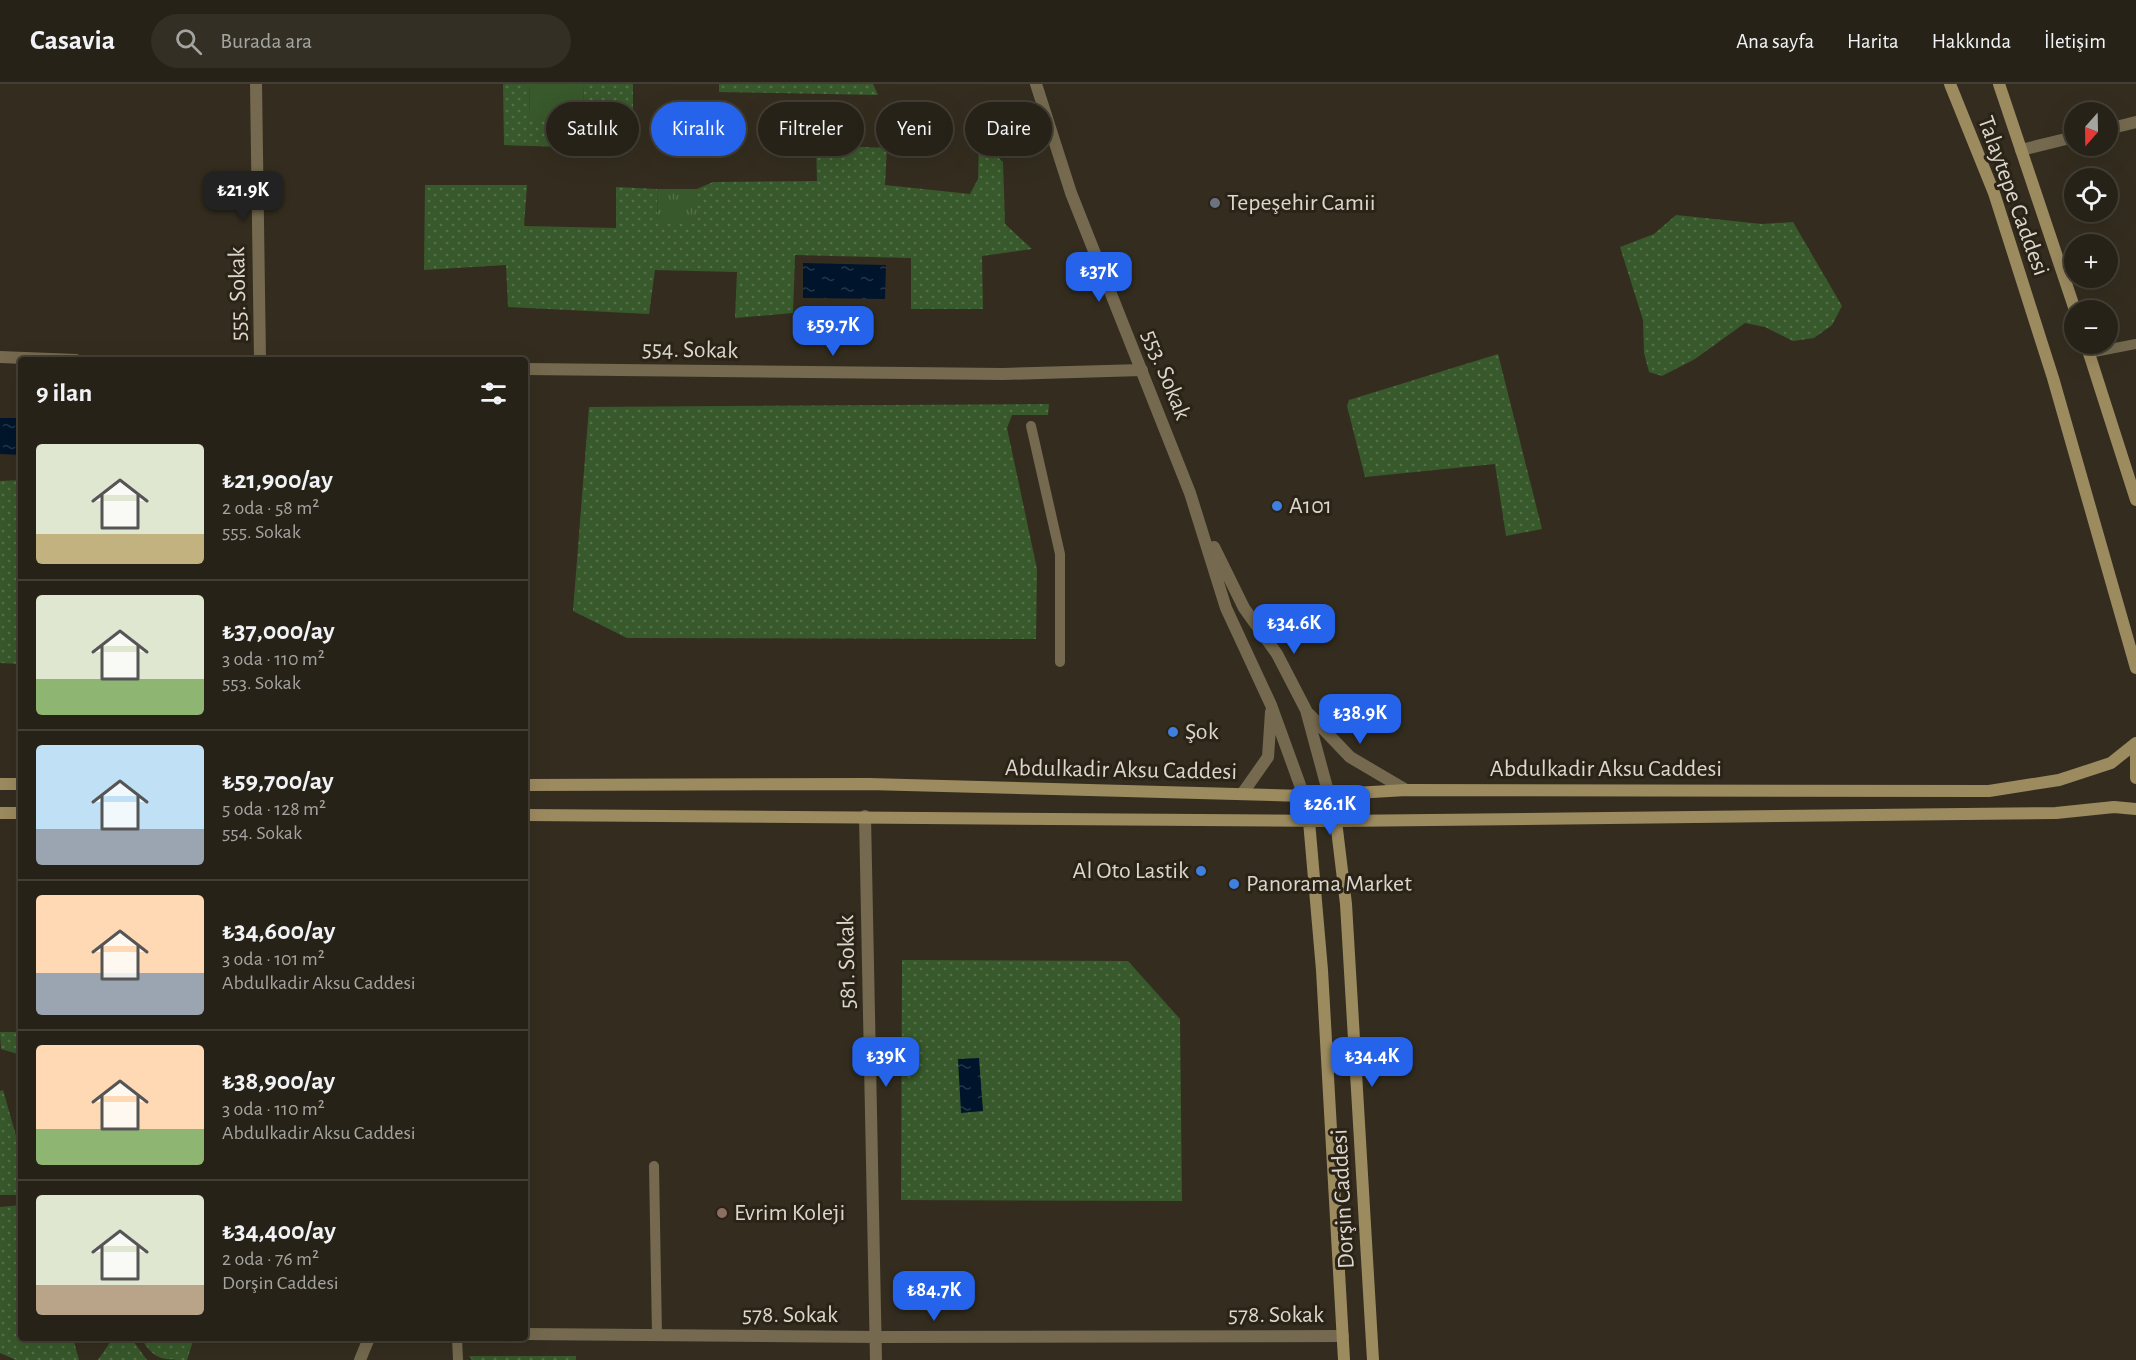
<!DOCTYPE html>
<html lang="tr">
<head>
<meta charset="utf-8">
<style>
  :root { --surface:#272217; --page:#332f24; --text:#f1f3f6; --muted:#a4a4a1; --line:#433f36; --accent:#2563eb }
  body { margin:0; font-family:"Alegreya Sans",sans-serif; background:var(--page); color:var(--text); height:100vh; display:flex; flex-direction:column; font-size:22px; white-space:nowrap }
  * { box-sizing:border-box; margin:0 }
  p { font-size:20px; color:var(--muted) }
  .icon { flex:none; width:33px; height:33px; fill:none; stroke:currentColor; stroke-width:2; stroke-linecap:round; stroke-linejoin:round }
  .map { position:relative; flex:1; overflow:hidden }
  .side { position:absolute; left:18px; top:273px; width:510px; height:984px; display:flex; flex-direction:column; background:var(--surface); border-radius:6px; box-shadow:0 6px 24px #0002,0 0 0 2px var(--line) }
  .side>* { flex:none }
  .hud { position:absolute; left:546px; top:18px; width:570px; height:54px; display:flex; gap:12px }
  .needle { width:39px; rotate:200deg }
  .controls { position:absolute; left:2064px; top:18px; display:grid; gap:12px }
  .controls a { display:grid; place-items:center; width:54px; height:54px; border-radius:50%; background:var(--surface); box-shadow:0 6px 24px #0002,0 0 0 2px var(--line); font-size:30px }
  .price { position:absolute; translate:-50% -51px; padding:0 14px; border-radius:12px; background:var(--accent); color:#fff; font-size:20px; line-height:39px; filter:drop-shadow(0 2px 3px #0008) }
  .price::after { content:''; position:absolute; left:50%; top:36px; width:18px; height:14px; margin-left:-9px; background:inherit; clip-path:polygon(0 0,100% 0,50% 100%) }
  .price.current { background:#222; color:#fff }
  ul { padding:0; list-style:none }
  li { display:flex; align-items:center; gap:18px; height:150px; padding:0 18px }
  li+li { border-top:2px solid var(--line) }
  li span { display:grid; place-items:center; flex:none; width:168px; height:120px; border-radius:6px; color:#555 }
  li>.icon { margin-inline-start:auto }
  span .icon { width:72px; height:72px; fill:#fffc; stroke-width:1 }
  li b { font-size:26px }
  h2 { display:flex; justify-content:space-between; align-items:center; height:72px; padding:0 18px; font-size:26px }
  .chip { padding:0 21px; border-radius:27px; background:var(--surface); box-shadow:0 6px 24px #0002,0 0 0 2px var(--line); font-size:21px; line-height:54px }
  .chip.current { background:var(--accent); color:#fff }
  header { display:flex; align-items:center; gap:36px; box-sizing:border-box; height:84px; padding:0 30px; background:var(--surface); border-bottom:2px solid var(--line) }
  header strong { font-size:28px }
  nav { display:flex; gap:33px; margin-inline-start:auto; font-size:21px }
  .search { width:420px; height:54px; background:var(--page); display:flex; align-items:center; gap:15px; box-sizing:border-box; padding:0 21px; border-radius:33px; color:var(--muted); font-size:22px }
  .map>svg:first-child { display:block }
</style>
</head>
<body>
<header>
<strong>Casavia</strong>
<div class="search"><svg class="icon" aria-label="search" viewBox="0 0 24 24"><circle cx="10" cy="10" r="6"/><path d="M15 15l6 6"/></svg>Burada ara</div>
<nav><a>Ana sayfa</a><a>Harita</a><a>Hakkında</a><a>İletişim</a></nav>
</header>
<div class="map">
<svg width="2136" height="1276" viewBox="0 0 2136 1276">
  <defs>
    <pattern id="grass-dots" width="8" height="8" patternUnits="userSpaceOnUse" patternTransform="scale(1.5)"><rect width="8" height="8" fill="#38592b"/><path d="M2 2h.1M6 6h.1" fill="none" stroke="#547049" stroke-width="1.8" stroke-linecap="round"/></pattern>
    <pattern id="park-tufts" width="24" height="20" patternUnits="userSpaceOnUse" patternTransform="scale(1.5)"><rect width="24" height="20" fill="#38592b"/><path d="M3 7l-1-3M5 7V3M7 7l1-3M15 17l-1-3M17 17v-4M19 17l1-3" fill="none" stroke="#547049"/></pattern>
    <pattern id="water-ripples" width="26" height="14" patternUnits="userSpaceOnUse" patternTransform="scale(1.5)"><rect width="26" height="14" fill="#00152b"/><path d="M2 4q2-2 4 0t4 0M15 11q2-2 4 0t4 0" fill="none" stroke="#253649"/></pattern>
  </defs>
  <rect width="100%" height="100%" fill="#342d1f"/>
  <path fill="url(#grass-dots)" d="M503,0H529L530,36L584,35L583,0H633V61L629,65L504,61Z
    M719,0H873L878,11L719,8Z
    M979,56L1003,78L1005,140L1032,165L982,172L983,225H911V174L795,171L793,229L735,234L737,188L655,186L649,230L508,223L506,181L424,186L425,101H527L524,142L616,144V103L657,105L658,138H697V105L713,98L817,97L816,61L887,64L885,101L970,110L978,95Z
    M1676,131L1762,140L1793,138L1842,222L1832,241L1814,254L1793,257L1765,243L1745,239L1695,275L1662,292L1649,288L1644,269L1643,236L1620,163L1654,150Z
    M1498,270L1542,445L1506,452L1495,380L1365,393L1347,322L1349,316Z
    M1049,320L1048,331H1012L1007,344L1037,485L1036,555L627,554L573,527L589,323Z
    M21,396V580L0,579V397Z
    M902,876L1128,877L1180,935L1182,1117L901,1116Z
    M0,948H21V971L1,965Z
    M3,1006L21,1069V1111H0V1007Z
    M21,1121V1254H73L79,1276H16L0,1269V1123Z
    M113,1254H131L147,1276H98Z
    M141,1254H194L187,1276C162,1276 154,1276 141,1254Z
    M469,1272H576V1276H472Z"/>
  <path fill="url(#park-tufts)" d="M657,105H697V138H658Z"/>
  <path fill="#38592b" d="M529,0H583L584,36H530Z"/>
  <path fill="url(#water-ripples)" d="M803,179L886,181L885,215L803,214Z
    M0,334H21V371L0,370Z
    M979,974L983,1027L961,1029L958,975Z"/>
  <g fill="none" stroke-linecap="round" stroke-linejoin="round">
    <path stroke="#756a4f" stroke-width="10" d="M2089,269L2136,260
      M1031,342L1060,470V578
      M654,1082L657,1251
      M457,1254L458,1276"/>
    <path stroke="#756a4f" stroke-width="12" d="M256,0L260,276
      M2108,45L2136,38
      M2021,66L2074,53
      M0,273L76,276
      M525,285L1003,290L1142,286
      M865,732L876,1276
      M525,1250L876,1253L1343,1252
      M360,1276L369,1254"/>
    <path stroke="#756a4f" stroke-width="12" d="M1036,0L1071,109L1190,409L1226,524L1271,621L1304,712L1309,737
      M1214,463L1244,524L1277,570L1306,626L1336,737
      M1309,630L1350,673L1406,706
      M1242,710L1268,673L1271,628"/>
    <path stroke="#9d8b60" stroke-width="12" d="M1950,0L1994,109L2053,294L2136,584
      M1999,0L2075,226
      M2086,260L2136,416
      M2136,669V694
      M0,700H21
      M525,701L869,700L1304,712L1406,706L1989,707L2059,696L2111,679L2136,659
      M0,729H21
      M525,731L1336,737L2056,729L2114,723L2136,725
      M1309,737L1322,886L1344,1276
      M1336,737L1346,820L1373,1276"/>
  </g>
  <circle fill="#6b7280" stroke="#2a2316" stroke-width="2" cx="1215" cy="119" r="6"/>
  <g fill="#3f7fe0" stroke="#2a2316" stroke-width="2">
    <circle cx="1277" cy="422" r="6"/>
    <circle cx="1173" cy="648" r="6"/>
    <circle cx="1201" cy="787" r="6"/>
    <circle cx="1234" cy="800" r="6"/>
  </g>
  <circle fill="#8d6e63" stroke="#2a2316" stroke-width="2" cx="722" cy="1129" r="6"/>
  <g text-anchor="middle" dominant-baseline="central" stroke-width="6" stroke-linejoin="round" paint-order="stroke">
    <g font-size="24" fill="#dbd6ce" stroke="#2a2316">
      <text transform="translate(2013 112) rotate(70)">Talaytepe Caddesi</text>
      <text transform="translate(238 210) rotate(-91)">555. Sokak</text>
      <text transform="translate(690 266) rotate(1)">554. Sokak</text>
      <text transform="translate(1166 291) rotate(68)">553. Sokak</text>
      <text x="1606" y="685">Abdulkadir Aksu Caddesi</text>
      <text transform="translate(1121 686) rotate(1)">Abdulkadir Aksu Caddesi</text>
      <text transform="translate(847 878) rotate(-91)">581. Sokak</text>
      <text transform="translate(1343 1115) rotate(-93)">Dorşin Caddesi</text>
      <text x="790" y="1231">578. Sokak</text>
      <text x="1276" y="1231">578. Sokak</text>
    </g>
    <g font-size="24" fill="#dbd6ce" stroke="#2a2316" text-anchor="start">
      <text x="1227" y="119">Tepeşehir Camii</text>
      <text x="1289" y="422">A101</text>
      <text x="1185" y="648">Şok</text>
      <text x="1189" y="787" text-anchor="end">Al Oto Lastik</text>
      <text x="1246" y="800">Panorama Market</text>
      <text x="734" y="1129">Evrim Koleji</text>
    </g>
  </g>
</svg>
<div class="controls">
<a><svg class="needle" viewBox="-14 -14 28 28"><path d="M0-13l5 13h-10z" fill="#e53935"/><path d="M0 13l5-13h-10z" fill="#a4a4a1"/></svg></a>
<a><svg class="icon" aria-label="locate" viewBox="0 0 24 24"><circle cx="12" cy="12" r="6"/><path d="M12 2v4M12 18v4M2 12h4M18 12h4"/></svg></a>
<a>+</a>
<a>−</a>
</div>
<b class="price current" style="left:243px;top:138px">₺21.9K</b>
<b class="price" style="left:1099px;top:219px">₺37K</b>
<b class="price" style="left:833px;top:273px">₺59.7K</b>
<b class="price" style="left:1294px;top:571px">₺34.6K</b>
<b class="price" style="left:1360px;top:661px">₺38.9K</b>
<b class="price" style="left:1330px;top:752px">₺26.1K</b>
<b class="price" style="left:886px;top:1004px">₺39K</b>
<b class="price" style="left:1372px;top:1004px">₺34.4K</b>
<b class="price" style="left:934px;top:1238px">₺84.7K</b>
<div class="hud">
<a class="chip">Satılık</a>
<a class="chip current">Kiralık</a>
<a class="chip">Filtreler</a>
<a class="chip">Yeni</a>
<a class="chip">Daire</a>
</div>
<section class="side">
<h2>9 ilan<svg class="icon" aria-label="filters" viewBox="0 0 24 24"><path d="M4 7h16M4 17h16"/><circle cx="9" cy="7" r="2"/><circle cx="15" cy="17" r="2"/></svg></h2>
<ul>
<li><span style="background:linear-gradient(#dfe7d0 75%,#c2b280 0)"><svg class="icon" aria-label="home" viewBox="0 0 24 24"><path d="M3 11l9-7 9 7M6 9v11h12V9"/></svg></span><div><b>₺21,900/ay</b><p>2 oda · 58 m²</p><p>555. Sokak</p></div></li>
<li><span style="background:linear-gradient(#dfe7d0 70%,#8fb573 0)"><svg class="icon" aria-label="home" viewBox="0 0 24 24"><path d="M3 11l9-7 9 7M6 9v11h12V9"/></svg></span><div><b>₺37,000/ay</b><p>3 oda · 110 m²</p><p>553. Sokak</p></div></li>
<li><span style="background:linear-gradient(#bfe0f5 70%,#9aa5b1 0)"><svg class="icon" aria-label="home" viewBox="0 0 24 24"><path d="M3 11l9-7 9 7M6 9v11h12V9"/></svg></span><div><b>₺59,700/ay</b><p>5 oda · 128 m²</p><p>554. Sokak</p></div></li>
<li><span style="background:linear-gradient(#ffd9b3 65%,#9aa5b1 0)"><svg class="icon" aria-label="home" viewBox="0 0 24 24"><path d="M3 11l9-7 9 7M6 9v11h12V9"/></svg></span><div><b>₺34,600/ay</b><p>3 oda · 101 m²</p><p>Abdulkadir Aksu Caddesi</p></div></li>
<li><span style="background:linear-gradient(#ffd9b3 70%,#8fb573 0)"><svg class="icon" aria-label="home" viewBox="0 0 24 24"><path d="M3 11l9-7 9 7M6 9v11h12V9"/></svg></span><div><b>₺38,900/ay</b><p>3 oda · 110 m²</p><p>Abdulkadir Aksu Caddesi</p></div></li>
<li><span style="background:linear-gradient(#dfe7d0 75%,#b9a48a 0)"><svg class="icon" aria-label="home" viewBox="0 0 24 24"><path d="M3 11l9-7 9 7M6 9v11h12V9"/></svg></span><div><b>₺34,400/ay</b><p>2 oda · 76 m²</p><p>Dorşin Caddesi</p></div></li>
</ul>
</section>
</div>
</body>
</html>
